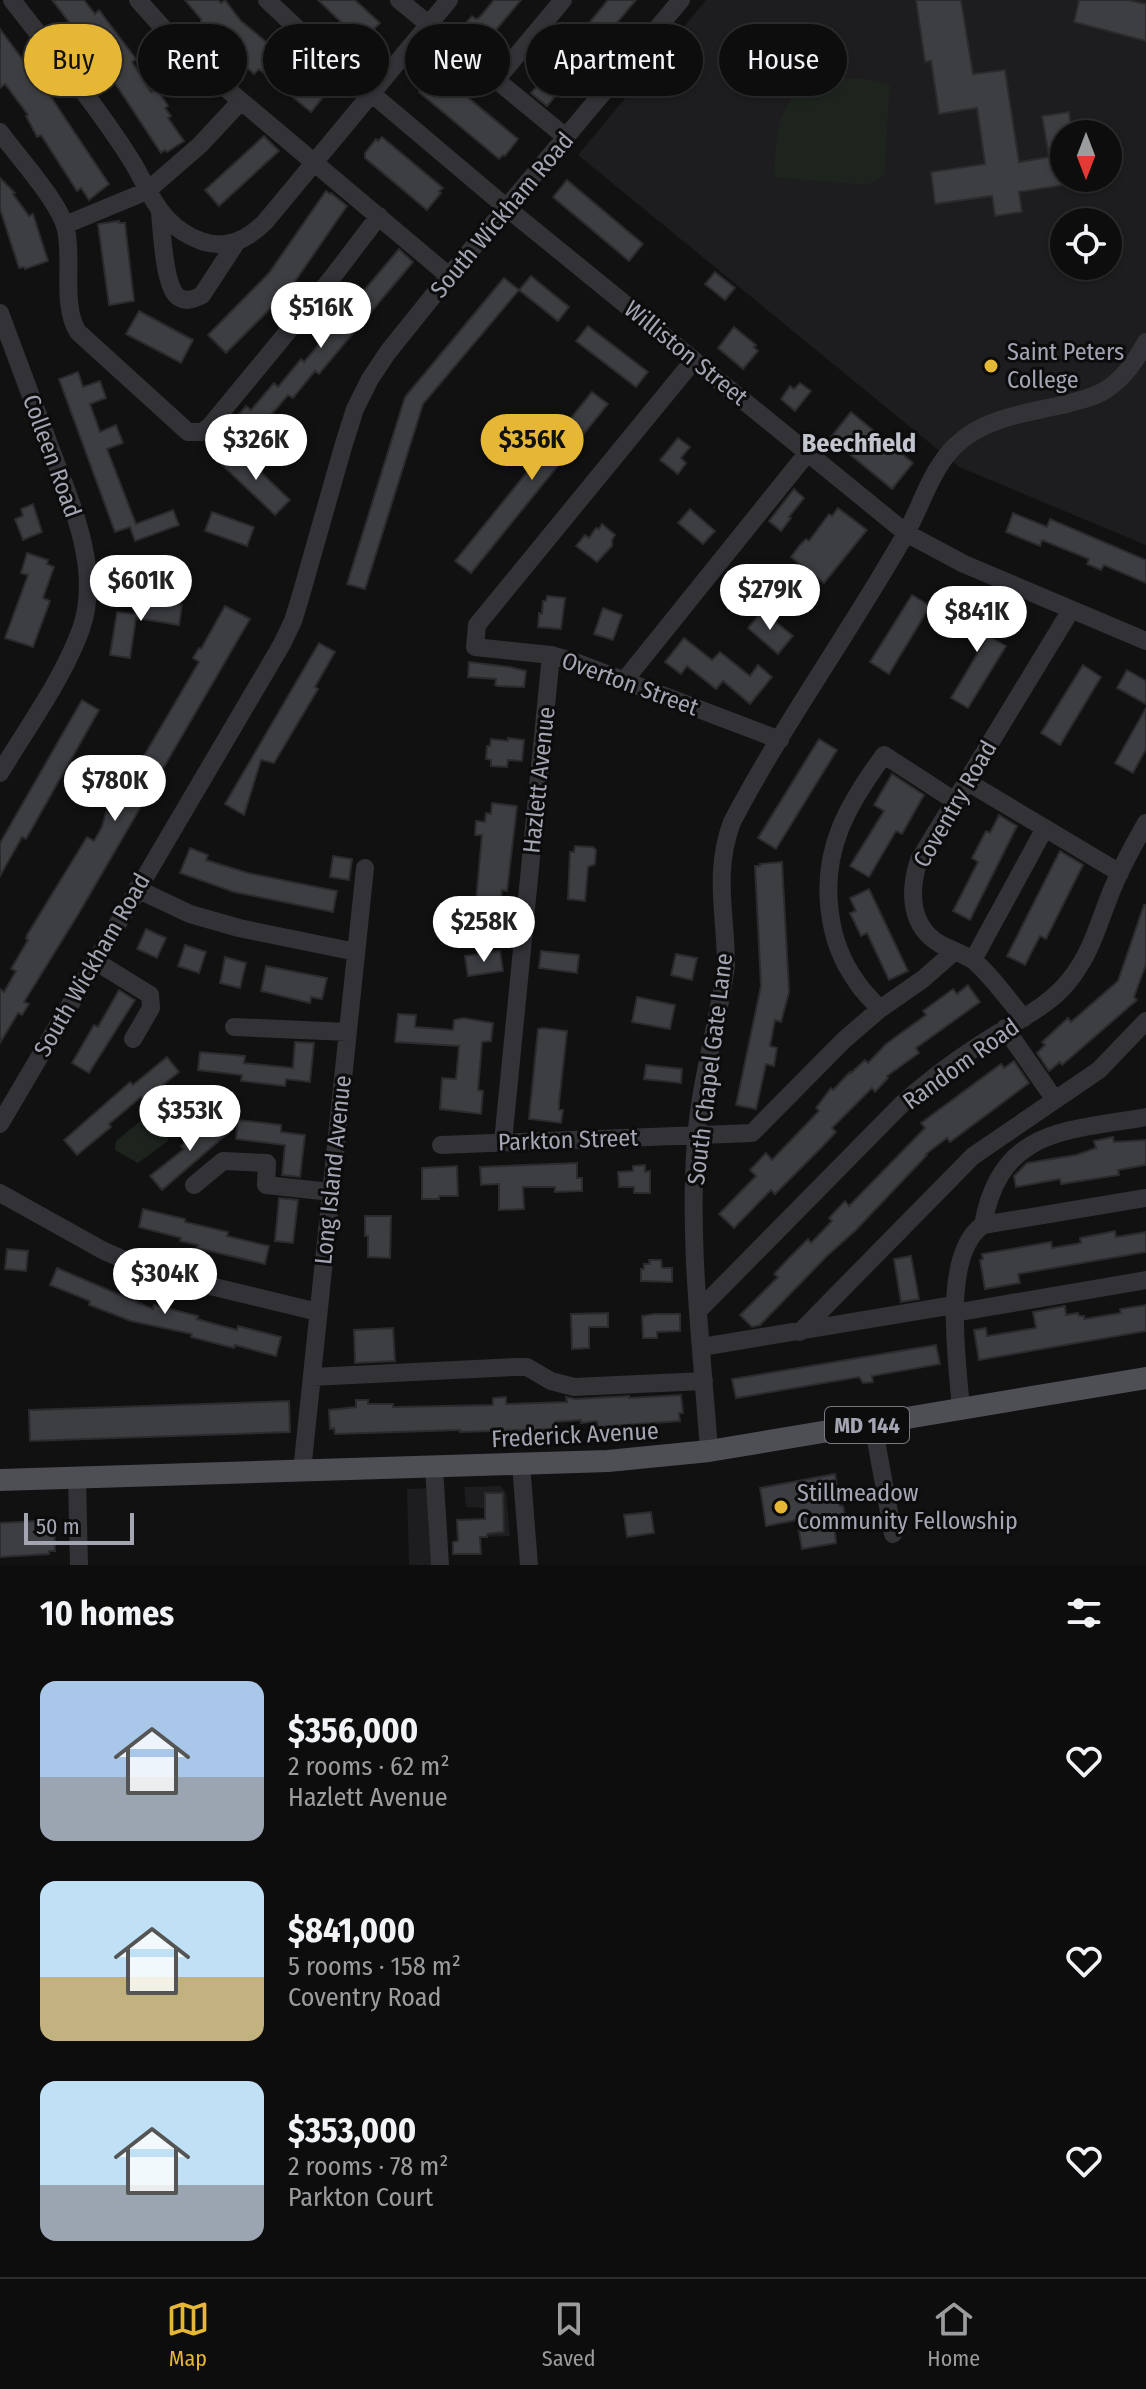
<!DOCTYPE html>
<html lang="en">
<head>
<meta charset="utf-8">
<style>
  :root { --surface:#0d0d0e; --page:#1b1b1c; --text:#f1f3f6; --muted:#9a9c9e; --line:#2d2d2e; --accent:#e5b735 }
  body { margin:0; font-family:"Fira Sans Condensed",sans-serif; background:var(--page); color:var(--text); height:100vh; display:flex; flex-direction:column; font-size:30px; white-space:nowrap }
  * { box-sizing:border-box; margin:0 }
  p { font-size:26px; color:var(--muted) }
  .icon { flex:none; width:44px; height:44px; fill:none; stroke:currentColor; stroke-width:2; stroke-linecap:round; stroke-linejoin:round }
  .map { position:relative; height:1565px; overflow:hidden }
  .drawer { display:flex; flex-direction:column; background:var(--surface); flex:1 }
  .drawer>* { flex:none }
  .banner { position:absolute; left:24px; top:24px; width:1098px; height:72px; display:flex; gap:16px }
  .needle { width:52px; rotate:180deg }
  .controls { position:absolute; left:1050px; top:120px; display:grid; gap:16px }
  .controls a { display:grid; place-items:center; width:72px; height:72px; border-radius:50%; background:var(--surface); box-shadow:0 2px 6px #0004,0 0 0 2px var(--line); font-size:40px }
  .scale { position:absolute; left:24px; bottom:20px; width:110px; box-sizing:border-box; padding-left:8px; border:4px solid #a3a6b2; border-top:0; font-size:22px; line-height:28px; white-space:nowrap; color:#a3a6b2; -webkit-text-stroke:6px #0c0c0d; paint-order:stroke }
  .price { position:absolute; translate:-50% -68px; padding:0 18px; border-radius:28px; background:#fff; color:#222; font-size:26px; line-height:52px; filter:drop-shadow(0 2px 4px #0008) }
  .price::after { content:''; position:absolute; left:50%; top:48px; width:24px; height:18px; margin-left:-12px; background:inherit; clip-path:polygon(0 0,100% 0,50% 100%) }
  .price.on { background:var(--accent); color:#111 }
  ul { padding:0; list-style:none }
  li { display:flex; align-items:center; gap:24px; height:200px; padding:0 40px }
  li span { display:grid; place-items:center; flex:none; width:224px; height:160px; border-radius:16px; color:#555 }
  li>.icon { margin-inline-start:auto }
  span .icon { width:96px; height:96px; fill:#fffc; stroke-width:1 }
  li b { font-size:34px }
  h2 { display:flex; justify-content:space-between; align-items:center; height:96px; padding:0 40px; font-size:34px }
  .tag { padding:0 28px; border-radius:36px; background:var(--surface); box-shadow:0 2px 6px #0004,0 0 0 2px var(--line); font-size:28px; line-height:72px }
  .tag.on { background:var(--accent); color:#111 }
  .tabs { display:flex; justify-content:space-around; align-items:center; height:112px; border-top:2px solid var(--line); background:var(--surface); font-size:22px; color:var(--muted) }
  .tabs a { display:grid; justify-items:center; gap:4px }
  .tabs .on { color:var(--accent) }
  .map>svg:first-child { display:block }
</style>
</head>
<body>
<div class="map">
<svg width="1146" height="1565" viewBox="0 0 1146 1565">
  <rect width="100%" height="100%" fill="#111112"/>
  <path fill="#1d1d1f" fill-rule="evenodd" d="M706,0H1146V545L959,467L578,155ZM1064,134H1108V178H1064ZM1064,222H1108V266H1064Z
    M500,1486L506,1492L510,1536L488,1537L486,1508L466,1507L464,1487Z
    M440,1488L445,1565H409L407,1489Z"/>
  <path fill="#1d241e" d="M832,78L867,79L890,85L884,175L867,185L774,177C776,145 775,103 808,86C815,83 825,81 832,78Z
    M154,1110L169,1127L168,1141L138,1163L115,1150L116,1141Z"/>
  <path fill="#3d3e42" stroke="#2b2b2e" stroke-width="2" d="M52,0H84L95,14L99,10L136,59L132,62L151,92L157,89L168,106L165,108L171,116L168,118L184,141L167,152L165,150L161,153L105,68Z
    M185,0H218L221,3L225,0L241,21L326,91L322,95L324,96L311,112L259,69L254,74L237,59L241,54L218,35L213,39L201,22V19Z
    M318,0H355L380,23L361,41Z
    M494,0H521L479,50L459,31L472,16L476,19L479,18Z
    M608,0H636L547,106L531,93Z
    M916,0H961L973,74L1005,70L1019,162L1049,157L1042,116L1069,112L1072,134H1064V185L1019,192L1022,212L995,216L992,196L935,204L931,172L985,164L977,108L939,114L931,61L925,62Z
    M1079,0H1128L1146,4V41L1074,22Z
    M0,29L53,100L109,184L89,200L81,188L77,191L41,135L37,137L26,116L28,115L5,84L0,88Z
    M438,67L468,91L465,95L518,139L505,156L503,155L499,159L419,92L422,88L420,86Z
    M264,136L279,151L219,206L205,190Z
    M382,137L443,188L439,191L441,193L427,210L365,158V153L376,139L378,141Z
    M0,178L15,193L13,194L29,216L33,214L48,261L25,269L24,267L19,268L0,209Z
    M567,180L643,244L629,261L553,197Z
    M326,191L330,194L331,193L347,206L289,290L226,353L208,335L269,273Z
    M119,221V223H125L134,301L109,305L98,224Z
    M399,249L413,262L319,374L315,371L293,398L288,395L265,422L261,418L238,446L223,433L246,406L251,410L274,383L278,387L301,359L304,362Z
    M715,272L735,288L725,300L705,284Z
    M531,276L569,307L558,321L519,290Z
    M504,278L519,290L423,404L365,589L347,584L405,397Z
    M139,311L193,340L181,363L126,334Z
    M588,326L648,372L636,387L576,341Z
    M734,327L756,345L754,347L758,351L743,369L718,348Z
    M78,372L83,387L100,381L106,398L90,404L100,432L116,425L123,443L107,449L136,524L173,510L179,525L135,541L130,527L115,532L59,379Z
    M800,383L811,391L795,411L781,399L790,386L794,389Z
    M592,392L608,404L471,573L455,561Z
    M851,412L913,463L892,489L830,438Z
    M678,438L690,447L681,458L686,463L678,474L660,460Z
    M236,449L290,500L275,515L222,465Z
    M794,489L804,498L789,517L791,518L781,531L769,521Z
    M33,504L42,532L23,540L15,519L23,516L21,509Z
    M838,508L867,530L824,583L791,557L800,545L806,539L809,541L829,514L832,516Z
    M690,509L715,531L703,544L678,523Z
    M212,512L254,527L247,546L205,531Z
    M1013,513L1047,527L1050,519L1146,560V583L1104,565L1101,570L1087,564L1089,559L1042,540L1040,546L1006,532Z
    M602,524L615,535L612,540V546L597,562L576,546L585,535L589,538L596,528L599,529Z
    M27,553L48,560L47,564L54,567L43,598L50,601L33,647L5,638L28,575L21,573Z
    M912,595L930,606L889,674L870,662Z
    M547,596L565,598L561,629L538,627L539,613L542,614L543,601H546Z
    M137,598L182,605L179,625L136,618L130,658L110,655L117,612L135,614Z
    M963,603L998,624L990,637L1006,646L968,708L951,698L985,641L952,621Z
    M225,606L250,619L79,913L24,1002L29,1004L22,1015L18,1013L0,1043V989L4,992L16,971L11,969L28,940L26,939L27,935L87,837L94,841L102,827L106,812L110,814L121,795L199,662L193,658L199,648L201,649Z
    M603,608L622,615L613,640L594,634Z
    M762,611L793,636L778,654L748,628Z
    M684,638L712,660L720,652L750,676L758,665L772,677L750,704L723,681L716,689L687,666L681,674L665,662Z
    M319,643L335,652L315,687L318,689L274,763L261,760L244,815L225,804Z
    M469,662L510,667L526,671L524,687L498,686L495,685L496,679L468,677Z
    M1083,665L1101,677L1060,745L1041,733Z
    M1127,670L1146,681V704L1117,688Z
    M82,700L99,710L26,839L22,837L0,876V843Z
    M1146,708V749L1133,773L1115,763Z
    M508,738L524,740L522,761L508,760L507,767L491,766V760L486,759L487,746H490L491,739L508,741Z
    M819,739L837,750L776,849L758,838Z
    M892,774L924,795L902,834L896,831L869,877L850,866L884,811L874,805Z
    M492,803L517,806L507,891L502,890L498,929L468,926L470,912H475L482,835H475L476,821L485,822L486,813L491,814Z
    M999,815L1017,826L970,920L953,911L978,862L972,858L986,831L990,833Z
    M575,846L593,847L596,850L595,864L588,867L585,901L568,899L570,852H574Z
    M190,848L208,855L206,860L248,873L337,891L333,912L234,892L180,873Z
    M1060,851L1083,865L1046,939L1040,936L1025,965L1007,956Z
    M333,856L352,859L349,880L330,877Z
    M782,862L789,992L781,1022L775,1020L770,1046L777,1048L774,1066L766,1064L756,1109L736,1105L761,986L755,866H760V864Z
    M869,889L908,971L889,980L867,933L861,936L850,913L856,911L850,898Z
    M1144,905H1146V964L1134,997L1137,1000L1062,1065L1060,1062L1049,1071L1037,1053L1045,1045L1042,1042L1068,1018L1071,1022L1118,981Z
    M146,929L166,938L157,958L137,949Z
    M185,945L206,952L199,973L178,966Z
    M500,951L503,971L468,976L465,956Z
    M541,951L579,955L577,973L539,968Z
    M676,954L697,958L692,980L671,975Z
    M225,957L246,963L240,988L220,983Z
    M266,966L327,978L322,999L311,997L310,1003L261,991Z
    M968,985L980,1002L916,1048L919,1053L887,1076L888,1078L875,1092L872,1088L832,1128L836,1132L821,1148L775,1194L771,1190L734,1228L719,1214L756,1176L750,1170L766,1153L772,1160L819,1111L816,1108L831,1088L833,1090L850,1072L851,1073L865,1060L868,1063L886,1044L926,1015L923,1011L953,989L957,994Z
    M119,990L135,1000L89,1073L72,1063L94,1025L98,1027Z
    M637,997L675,1005L670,1029L632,1022Z
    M398,1014L416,1015L415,1027L453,1030L454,1020L463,1018L493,1023L491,1041L482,1042L478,1090L483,1091L481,1114L440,1109L442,1078L456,1079L459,1046L395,1042Z
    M543,1028L567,1031L559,1103V1110H563L561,1123L529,1119L538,1029Z
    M295,1042L314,1043L310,1082L286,1079L285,1086L241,1081L242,1075L198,1070L200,1052L245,1056L244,1063L293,1068Z
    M167,1057L179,1072L144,1100L141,1097L109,1124L111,1127L77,1155L64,1140L130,1082L133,1085Z
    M1014,1061L1029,1083L950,1142L947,1138L926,1154L927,1155L856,1230L827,1256L760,1325L752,1327L740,1315L778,1277L774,1274L789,1258L808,1239L811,1243L832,1221L829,1218L845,1201L849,1206L925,1128L921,1123L1001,1064L1004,1068Z
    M646,1065L682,1069L681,1083L644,1079Z
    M216,1118L228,1133L162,1190L150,1176L184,1149L181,1146Z
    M238,1120L281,1125V1132L305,1135L300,1177L282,1175L285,1145L236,1139Z
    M1113,1137L1114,1142L1146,1140V1165L1118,1170L1119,1175L1061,1184L1060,1179L1016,1187L1014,1176L1027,1163L1076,1155L1096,1148L1094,1141Z
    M577,1163V1178H582V1191L555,1192V1187H523L524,1209L499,1210V1184L481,1185L480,1167Z
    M645,1165V1172L650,1171V1193H634V1187H619L618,1172L633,1171V1166Z
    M457,1166L458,1196H439V1199H422V1168Z
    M279,1198L298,1200L293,1243L275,1241Z
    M143,1209L185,1219V1222L228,1232L227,1236L269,1246L265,1264L197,1248L198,1245L180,1241L181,1238L139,1227Z
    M365,1216H391L390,1258L368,1257V1236H365Z
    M1115,1231L1116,1237L1146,1232V1252L1018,1274L1020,1283L985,1289L980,1260L983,1259L982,1254L1051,1242L1052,1248L1081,1243L1080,1238Z
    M7,1249L28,1251L26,1271L5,1269Z
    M911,1256L919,1299L901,1302L894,1259Z
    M649,1260H661L662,1268H672V1282L641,1281V1269H644V1264H650Z
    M57,1268L153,1309L154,1305L198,1316L197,1319L237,1330L238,1326L281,1337L276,1356L235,1345L234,1348L191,1337L192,1334L131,1321L89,1305L90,1301L50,1285Z
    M1146,1305V1331L979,1360L974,1330L986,1328L987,1336L1036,1328L1033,1312L1065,1306L1066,1315L1078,1313L1079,1316H1084V1319L1121,1313L1120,1309Z
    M608,1313V1327H589V1348L572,1349L571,1314Z
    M654,1314H680V1331L657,1332V1338H643L642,1316Z
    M393,1328L395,1361L355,1363L354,1330Z
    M936,1345L940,1364L872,1376L873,1382L863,1383L859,1377L736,1398L732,1379Z
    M681,1395L683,1413H679L680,1421L598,1427L597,1421L581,1423V1420L555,1422V1429L460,1432V1430L335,1434L334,1428L330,1429L329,1410L356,1407V1400H368V1404H393V1407L445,1406L493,1405V1398L506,1397V1404L567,1402L566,1397L575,1399L629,1396V1398Z
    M289,1401L290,1432L30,1441L29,1410Z
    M835,1474L840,1506H843L846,1521L834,1524L836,1543L802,1549L797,1520L766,1526L760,1488Z
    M485,1493H503L504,1532L487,1534V1537H480L481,1554H453V1542L458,1541L457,1520L485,1519Z
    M651,1512L654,1533L627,1537L624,1515Z
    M54,1520L55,1551H49V1554L0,1557V1523Z"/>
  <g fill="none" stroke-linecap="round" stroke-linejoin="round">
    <path stroke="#323237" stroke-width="18" d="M12,0C52,52 95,103 130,158C147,185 155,214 183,232C214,252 240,247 265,222L449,0
      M138,0L190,58L449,276
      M267,0L320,50L507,208L906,533L964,564L1146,641
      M399,0L567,138
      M496,80L563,0
      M0,132C18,157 59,201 66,229C73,261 61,305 78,332L188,432H202L210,426L331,279L379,216
      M160,213C162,232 164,284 177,296C185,303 195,299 202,295L236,243
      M65,225L147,191L200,145L240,102
      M0,313C16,355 31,397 47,439C68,497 103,566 81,629C63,679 27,728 0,773
      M694,360L477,625L475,647L551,655L575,662L780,740
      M624,681L809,451
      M966,781L1120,873
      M137,889L190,914L239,928L356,952
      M973,960L1045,828
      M95,961L150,995L151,1008L133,1039
      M880,1009C872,1000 862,991 856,981C841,960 833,937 830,913C821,850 848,804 884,755L955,801
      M1024,1018C1008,1000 993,977 974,961C964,954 951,950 940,944C909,926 909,890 919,860L1071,610
      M234,1027L348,1032
      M1005,1028L1055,1100
      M0,1124L282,644L293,621L301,595L343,447L355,409L370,379L388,352L449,276L681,0
      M503,1142L551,655
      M441,1145L752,1133L844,1040L880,1009L923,979L955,951
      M194,1185L223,1161L267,1163L266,1185L331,1192
      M0,1193L104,1251L156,1273L318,1312
      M983,1225C1000,1128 1066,1131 1146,1117
      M699,1310L901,1105C933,1076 968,1051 1005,1029C1027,1015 1051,1003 1068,982C1090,955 1096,931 1108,900C1118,873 1132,848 1146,823
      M954,1313L1146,1280
      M800,1332L973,1156L1099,1070L1146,1021
      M702,1347L954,1305
      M312,1377L514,1367H527L551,1381L574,1387L704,1381
      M961,1410C958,1363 940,1255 983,1225L1146,1198
      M873,1424L893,1534
      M709,1451C702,1348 688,1244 696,1140C700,1083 718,1023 726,966C726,914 713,873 732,822C784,723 850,632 905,535C922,505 930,471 955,446C983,418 1026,413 1062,405C1077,401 1094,398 1107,389C1125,377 1136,360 1146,342
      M521,1464L529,1565
      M434,1467L440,1565
      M302,1471L365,868
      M77,1478L79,1565"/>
    <path stroke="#4e4f55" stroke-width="22" d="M0,1480L608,1461L709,1451L1146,1378"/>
  </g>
  <g fill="#e5b735" stroke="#0c0c0d" stroke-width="3">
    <circle cx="991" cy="366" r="8"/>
    <circle cx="781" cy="1507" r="8"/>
  </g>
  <g text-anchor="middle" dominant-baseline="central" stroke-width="6" stroke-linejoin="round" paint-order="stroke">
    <rect fill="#0c0c0d" stroke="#767880" stroke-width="2" x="825" y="1407" width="84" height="36" rx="6"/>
    <g font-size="22" font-weight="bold" fill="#a3a6b2">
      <text x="867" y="1425">MD 144</text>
    </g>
    <g font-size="24" fill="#a3a6b2" stroke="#0c0c0d">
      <text transform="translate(502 215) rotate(-50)">South Wickham Road</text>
      <text transform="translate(686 353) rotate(39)">Williston Street</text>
      <text transform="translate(52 456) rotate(70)">Colleen Road</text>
      <text transform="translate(630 684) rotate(20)">Overton Street</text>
      <text transform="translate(539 780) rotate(-84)">Hazlett Avenue</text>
      <text transform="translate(955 804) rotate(-60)">Coventry Road</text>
      <text transform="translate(92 965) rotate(-60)">South Wickham Road</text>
      <text transform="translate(961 1064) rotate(-36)">Random Road</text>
      <text transform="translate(710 1069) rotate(-83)">South Chapel Gate Lane</text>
      <text transform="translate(568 1140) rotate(-2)">Parkton Street</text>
      <text transform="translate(333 1170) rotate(-84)">Long Island Avenue</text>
      <text transform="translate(575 1435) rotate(-3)">Frederick Avenue</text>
    </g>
    <g font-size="24" fill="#a3a6b2" stroke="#0c0c0d" text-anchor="start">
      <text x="1007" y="352">Saint Peters<tspan x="1007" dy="28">College</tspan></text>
      <text x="797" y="1493">Stillmeadow<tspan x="797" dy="28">Community Fellowship</tspan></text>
    </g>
    <g font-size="26" font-weight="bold" fill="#c3c5ce" stroke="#0c0c0d">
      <text x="859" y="443">Beechfield</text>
    </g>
  </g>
</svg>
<div class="controls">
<a><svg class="needle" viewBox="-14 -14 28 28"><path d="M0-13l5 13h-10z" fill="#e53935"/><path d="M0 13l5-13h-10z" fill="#9a9c9e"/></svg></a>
<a><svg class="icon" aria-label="locate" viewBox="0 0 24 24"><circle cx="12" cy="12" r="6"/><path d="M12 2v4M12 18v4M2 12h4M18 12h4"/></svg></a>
</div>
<div class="scale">50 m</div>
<b class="price" style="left:321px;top:350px">$516K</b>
<b class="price" style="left:256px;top:482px">$326K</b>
<b class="price on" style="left:532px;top:482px">$356K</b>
<b class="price" style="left:141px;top:623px">$601K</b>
<b class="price" style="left:770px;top:632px">$279K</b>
<b class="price" style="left:977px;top:654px">$841K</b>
<b class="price" style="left:115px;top:823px">$780K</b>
<b class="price" style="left:484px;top:964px">$258K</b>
<b class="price" style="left:190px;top:1153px">$353K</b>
<b class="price" style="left:165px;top:1316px">$304K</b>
<div class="banner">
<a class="tag on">Buy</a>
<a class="tag">Rent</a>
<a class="tag">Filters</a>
<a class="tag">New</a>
<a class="tag">Apartment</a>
<a class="tag">House</a>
</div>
</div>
<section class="drawer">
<h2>10 homes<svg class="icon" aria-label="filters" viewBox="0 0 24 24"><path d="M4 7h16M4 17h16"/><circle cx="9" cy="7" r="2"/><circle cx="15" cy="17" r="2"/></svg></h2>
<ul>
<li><span style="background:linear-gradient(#a9c7e8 60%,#9aa5b1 0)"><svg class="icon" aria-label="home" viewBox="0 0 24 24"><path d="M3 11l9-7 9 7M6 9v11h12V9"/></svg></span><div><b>$356,000</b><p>2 rooms · 62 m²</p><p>Hazlett Avenue</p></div><svg class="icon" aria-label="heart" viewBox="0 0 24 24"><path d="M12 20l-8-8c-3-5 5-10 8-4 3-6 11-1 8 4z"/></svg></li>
<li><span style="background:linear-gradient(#bfe0f5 60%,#c2b280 0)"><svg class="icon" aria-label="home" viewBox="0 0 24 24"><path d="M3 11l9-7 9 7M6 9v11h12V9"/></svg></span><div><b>$841,000</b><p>5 rooms · 158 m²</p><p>Coventry Road</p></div><svg class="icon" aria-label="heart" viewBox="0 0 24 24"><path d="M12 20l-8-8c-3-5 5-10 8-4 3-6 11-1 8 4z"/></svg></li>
<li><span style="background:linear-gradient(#bfe0f5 65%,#9aa5b1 0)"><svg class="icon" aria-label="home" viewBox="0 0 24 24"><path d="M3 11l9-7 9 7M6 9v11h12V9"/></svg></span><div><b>$353,000</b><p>2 rooms · 78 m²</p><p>Parkton Court</p></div><svg class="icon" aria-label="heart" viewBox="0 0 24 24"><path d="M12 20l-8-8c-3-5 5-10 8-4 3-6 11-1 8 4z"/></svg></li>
</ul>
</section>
<nav class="tabs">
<a class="on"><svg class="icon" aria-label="map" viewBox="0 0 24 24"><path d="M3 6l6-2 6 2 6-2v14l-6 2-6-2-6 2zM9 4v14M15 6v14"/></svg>Map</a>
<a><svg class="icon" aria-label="saved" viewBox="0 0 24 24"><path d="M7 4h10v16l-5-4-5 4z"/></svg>Saved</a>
<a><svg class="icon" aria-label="home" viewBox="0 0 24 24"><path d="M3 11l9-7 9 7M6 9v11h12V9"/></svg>Home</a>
</nav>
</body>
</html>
